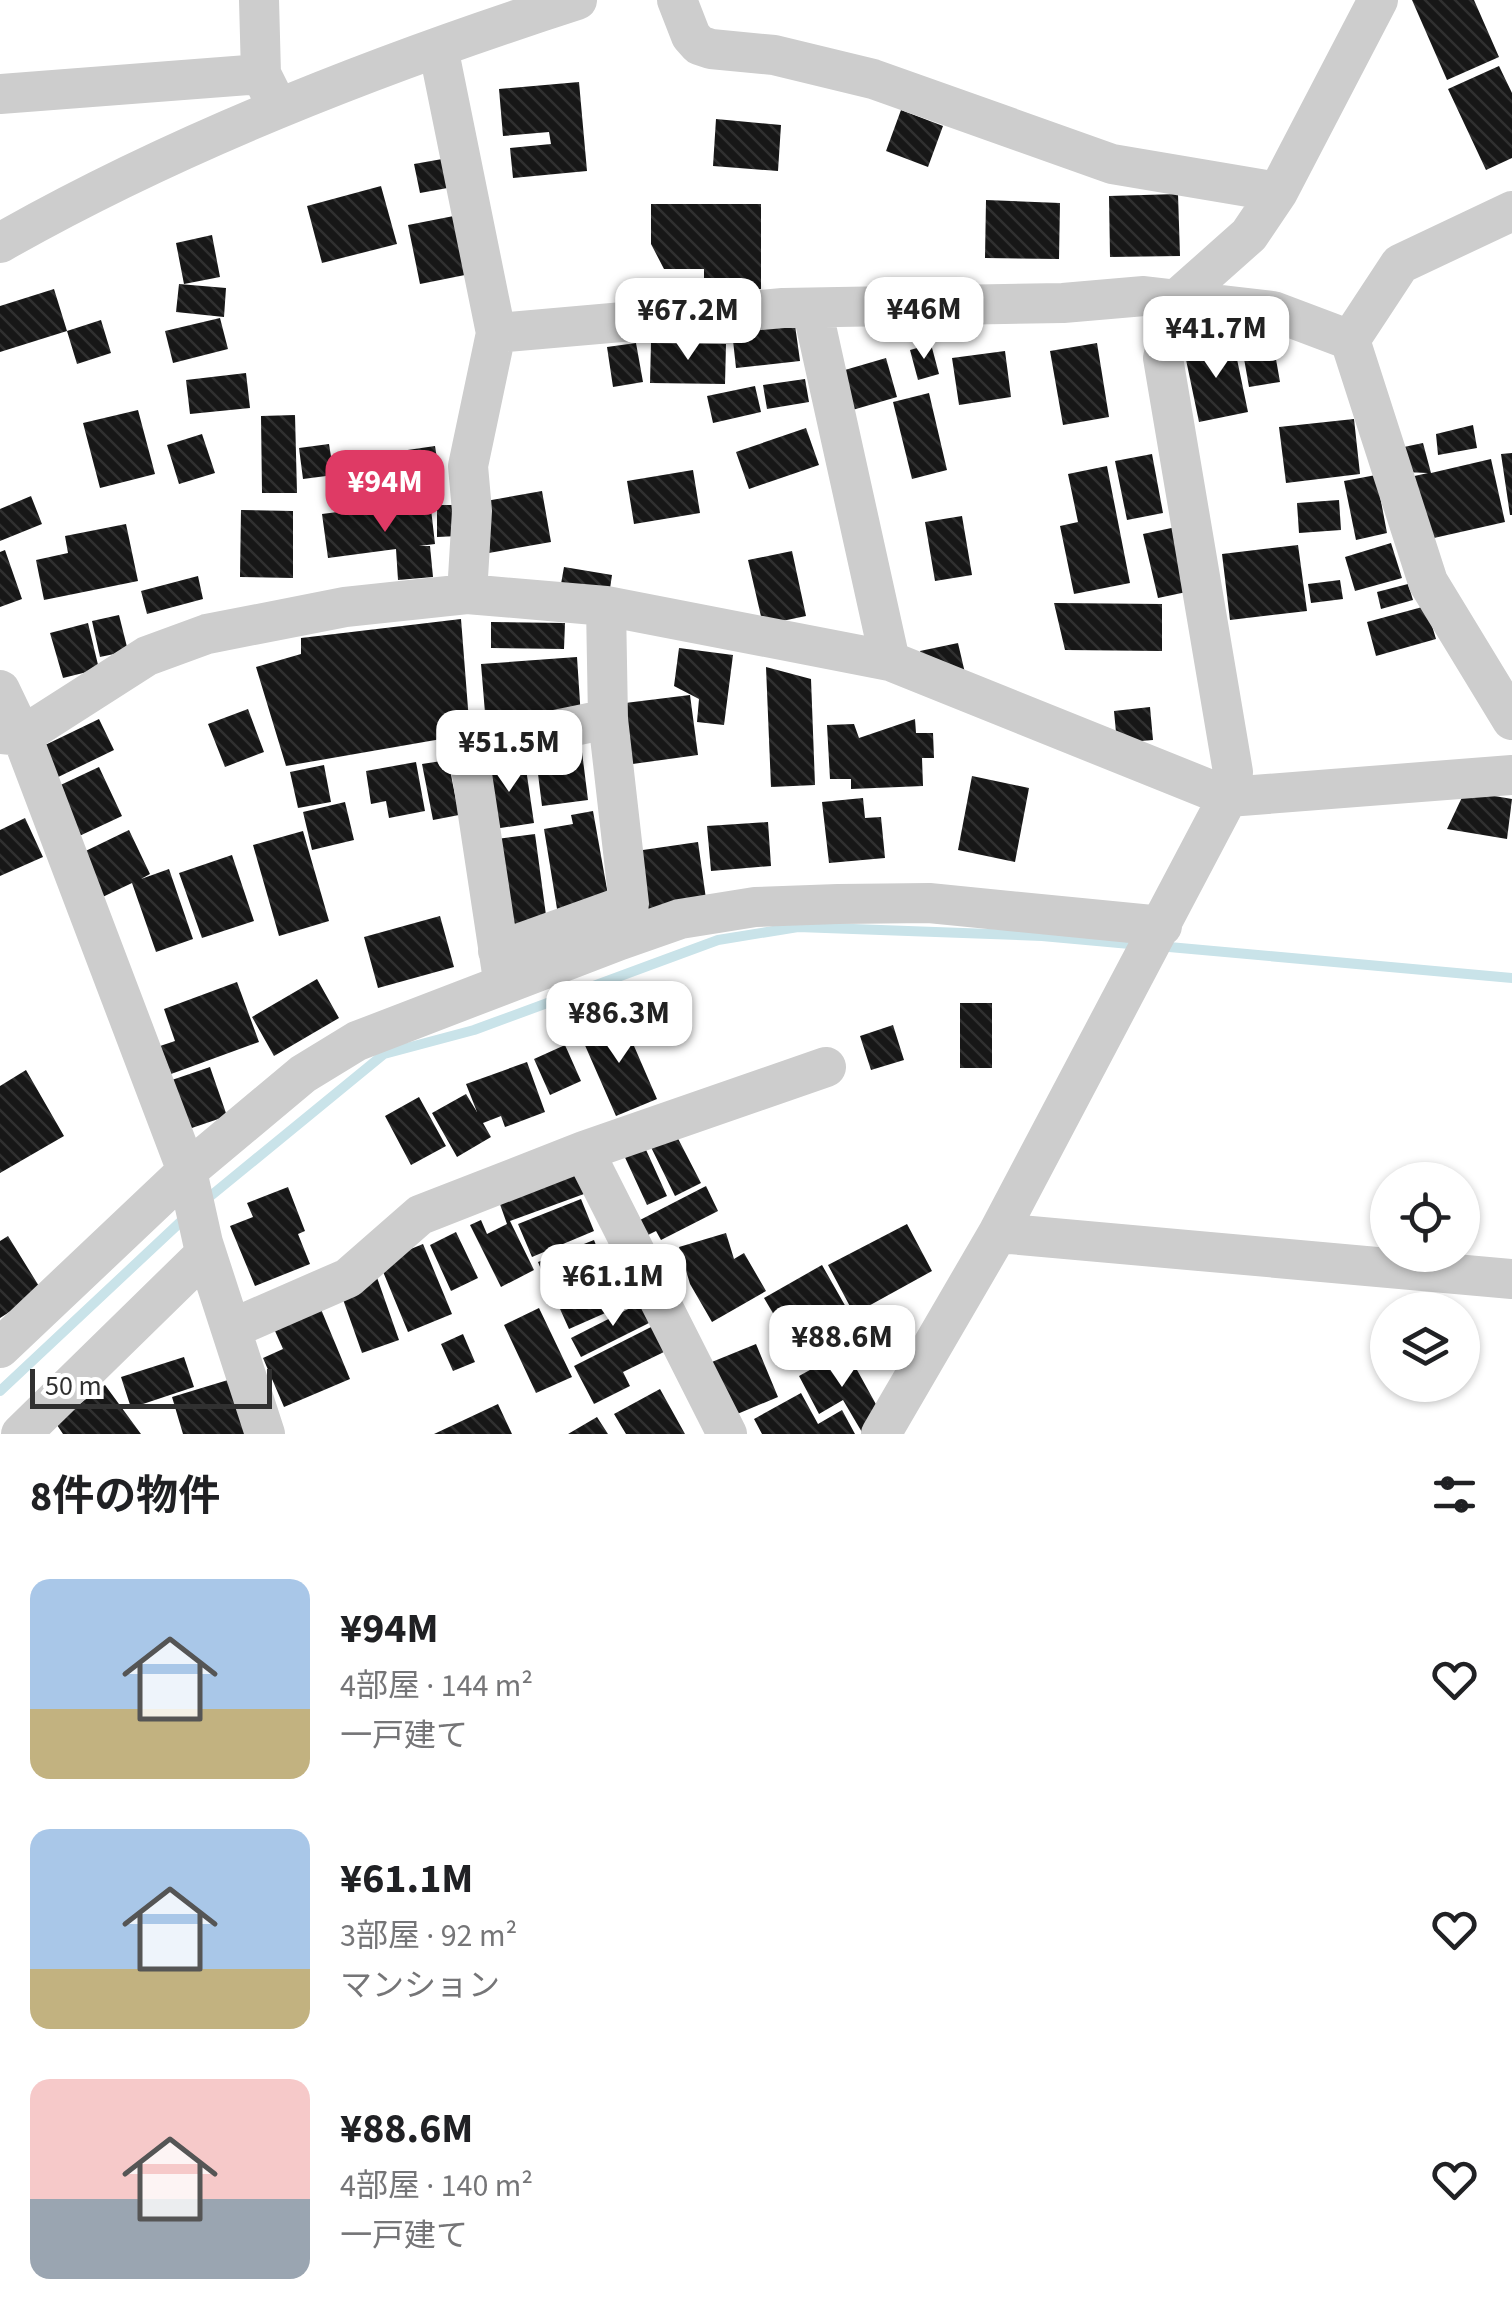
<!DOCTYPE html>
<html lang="ja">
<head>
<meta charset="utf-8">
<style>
  :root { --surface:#fff; --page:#f6f6f6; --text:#202124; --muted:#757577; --accent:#df3a65 }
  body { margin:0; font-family:"Source Sans 3","Noto Sans JP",sans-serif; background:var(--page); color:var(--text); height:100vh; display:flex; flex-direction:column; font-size:38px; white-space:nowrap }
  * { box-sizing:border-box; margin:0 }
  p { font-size:32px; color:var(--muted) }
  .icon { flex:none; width:55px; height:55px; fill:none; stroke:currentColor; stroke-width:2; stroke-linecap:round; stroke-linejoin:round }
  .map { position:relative; height:1434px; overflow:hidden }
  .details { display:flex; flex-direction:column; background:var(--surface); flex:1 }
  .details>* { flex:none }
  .buttons { position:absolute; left:1370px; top:1162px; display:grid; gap:20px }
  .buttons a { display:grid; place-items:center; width:110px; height:110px; border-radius:50%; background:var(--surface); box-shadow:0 2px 8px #0004; font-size:50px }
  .scale { position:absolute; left:30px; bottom:25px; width:242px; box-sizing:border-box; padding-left:10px; border:5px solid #303030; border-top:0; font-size:28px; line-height:35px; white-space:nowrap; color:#303030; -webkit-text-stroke:8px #fff; paint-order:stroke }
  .price { position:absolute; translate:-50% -85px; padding:0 22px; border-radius:20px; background:#fff; color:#222; font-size:32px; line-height:65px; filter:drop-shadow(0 2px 5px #0008) }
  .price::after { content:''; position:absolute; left:50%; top:60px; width:30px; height:22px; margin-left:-15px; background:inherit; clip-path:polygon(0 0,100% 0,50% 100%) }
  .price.current { background:var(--accent); color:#fff }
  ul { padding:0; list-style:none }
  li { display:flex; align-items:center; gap:30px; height:250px; padding:0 30px }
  li span { display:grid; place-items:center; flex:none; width:280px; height:200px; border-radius:20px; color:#555 }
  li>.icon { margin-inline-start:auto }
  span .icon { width:120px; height:120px; fill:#fffc; stroke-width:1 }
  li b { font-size:42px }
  h2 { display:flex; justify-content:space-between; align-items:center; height:120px; padding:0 30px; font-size:42px }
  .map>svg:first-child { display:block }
</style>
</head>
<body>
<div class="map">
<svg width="1512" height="1434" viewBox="0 0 1512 1434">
  <defs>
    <pattern id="building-back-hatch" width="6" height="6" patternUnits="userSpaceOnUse" patternTransform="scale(2.5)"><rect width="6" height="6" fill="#171717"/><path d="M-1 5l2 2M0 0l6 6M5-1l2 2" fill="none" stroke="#303030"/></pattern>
  </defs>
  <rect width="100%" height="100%" fill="#fff"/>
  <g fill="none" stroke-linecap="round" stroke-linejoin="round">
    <path stroke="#c9e3e9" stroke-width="10" d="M1158,946L1512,978
      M202,1203L384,1054L474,1030L718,940L798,927L1042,936L1141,945
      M0,1391L189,1214"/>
  </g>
  <path fill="url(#building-back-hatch)" d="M1412,0H1474L1499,57L1447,80Z
    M1499,66L1512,93V158L1486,170L1448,89Z
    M579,82L587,171L513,178L510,148L551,144L549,132L503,136L499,89Z
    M901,110L943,126L928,167L886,151Z
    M716,119L781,125L778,171L713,166Z
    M448,158L453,187L420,193L414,164Z
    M381,186L397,244L322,263L307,206Z
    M1178,194L1180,256L1110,257L1109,196Z
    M986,200L1060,203L1059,259L985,258Z
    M651,204H761V289L704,290V269H664L651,244Z
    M464,214L475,273L420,284L408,225Z
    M212,235L220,277L184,284L176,243Z
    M179,284L226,288L224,317L176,312Z
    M54,289L67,331L0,352V306Z
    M220,318L228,349L173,363L165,331Z
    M101,320L111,353L77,364L67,331Z
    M795,325L800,361L736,368L732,331Z
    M1270,325L1280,382L1249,387L1239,330Z
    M1233,340L1248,412L1199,422L1184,350Z
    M636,343L643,382L613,387L607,347Z
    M651,343L726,344L725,384L650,383Z
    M1097,343L1109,417L1063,425L1050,351Z
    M931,344L939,374L918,380L910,350Z
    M1005,351L1011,397L959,405L952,358Z
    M886,358L897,397L849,411L838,372Z
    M246,373L250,408L190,414L186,380Z
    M805,379L809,402L767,409L763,385Z
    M755,386L761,412L713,423L707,396Z
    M929,393L947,470L912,479L893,402Z
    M138,410L155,474L100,488L83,423Z
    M295,415L297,493H262L261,416Z
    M1354,419L1360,474L1286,483L1279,427Z
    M1473,425L1477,448L1438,455L1436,434Z
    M806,428L819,465L749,489L736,452Z
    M202,434L215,473L179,484L167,445Z
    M1423,443L1431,473L1491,459L1505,522L1425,540L1410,477L1428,473L1404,472L1399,448Z
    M329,444L334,475L303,479L299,448Z
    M435,446L441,484L405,489L403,479L358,485L355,470L389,465L387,453Z
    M1512,453V515H1510L1501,454Z
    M1152,454L1163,513L1127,520L1115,461Z
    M1107,466L1130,583L1074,594L1060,526L1078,522L1068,474Z
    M693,470L700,513L634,524L627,481Z
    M1376,475L1387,533L1356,540L1344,481Z
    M542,491L551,542L483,554L486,501Z
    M31,496L42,524L0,541V509Z
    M430,500L435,544L419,546H430L433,577L398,580L396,549L328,558L322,514Z
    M1339,500L1341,530L1299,533L1297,503Z
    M437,505H459V536L437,537Z
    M241,510L293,511V578L240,577Z
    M962,516L972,575L935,581L925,522Z
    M126,524L138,581L44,600L36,560L68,553L65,536Z
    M1181,526L1196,590L1158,598L1143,534Z
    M1391,543L1402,578L1355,591L1345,557Z
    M1298,545L1307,611L1230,620L1222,554Z
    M5,550L22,599L0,607V552Z
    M792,551L806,616L763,625L748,560Z
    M564,567L612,575L607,609L558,601Z
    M198,576L203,599L147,614L141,591Z
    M1340,580L1343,599L1311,603L1308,584Z
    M1408,584L1413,600L1381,609L1377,592Z
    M1054,603L1162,604V651L1065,650Z
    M1426,606L1436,639L1376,656L1367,622Z
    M119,615L128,651L100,657L92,621Z
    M461,619L470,734L286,766L256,667L301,654V638Z
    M491,622L565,623L564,649L491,648Z
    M88,623L99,669L63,678L50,633Z
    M958,643L965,673L926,681L920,651Z
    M679,648L733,655L724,725L697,722L699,699L674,686Z
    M577,657L581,718L486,725L481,664Z
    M766,667L811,679L815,785L771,787Z
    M690,695L698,755L618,766L609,705Z
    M1150,707L1153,740L1117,743L1114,711Z
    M248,709L264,752L225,767L208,724Z
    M99,719L114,750L52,780L41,747Z
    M915,719L916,733H933L934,758H922L923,786L851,789V779H830L827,725L854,724L859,738Z
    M582,752L588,800L542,806L536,758Z
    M448,760L459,815L433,820L422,764Z
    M416,762L425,811L389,818L386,801L371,804L366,771Z
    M525,762L534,823L494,829L484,768Z
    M324,765L331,802L298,808L290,772Z
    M99,767L122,816L75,838L52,789Z
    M972,776L1029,788L1015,862L958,850Z
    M1465,791L1512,799L1507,839L1447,829Z
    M863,798L865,818L881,817L885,858L829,863L822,802Z
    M345,802L354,840L312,850L303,812Z
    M593,811L610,906L558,915L544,829L573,824L571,815Z
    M25,818L43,857L0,876V830Z
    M768,822L771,866L711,871L707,826Z
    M129,830L150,874L141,879L169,869L193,939L156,952L132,883L90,903L69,859Z
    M303,831L329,921L279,936L253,845Z
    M535,834L548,930L510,935L497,839Z
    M698,842L707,906L646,914L636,851Z
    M232,855L254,921L202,938L179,873Z
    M440,916L454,967L378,988L364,937Z
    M317,979L339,1018L274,1056L252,1017Z
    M237,982L259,1042L171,1074L160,1046L175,1041L164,1009Z
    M960,1003H992V1068H960Z
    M621,1016L657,1099L616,1116L580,1034Z
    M893,1025L904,1060L871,1070L860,1036Z
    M565,1045L581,1081L550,1095L534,1059Z
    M527,1062L545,1112L505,1127L501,1116L483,1123L491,1137L457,1157L432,1113L466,1094L477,1112L466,1084Z
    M210,1067L227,1116L186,1130L169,1081Z
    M26,1070L64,1136L0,1173V1086Z
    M419,1097L446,1146L411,1165L385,1116Z
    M671,1125L701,1183L675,1196L646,1137Z
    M642,1141L667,1196L647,1205L622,1151Z
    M573,1164L584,1194L510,1221L534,1270L501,1287L470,1225L481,1220L487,1234L507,1224L496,1193Z
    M706,1186L718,1211L661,1240L656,1231L648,1235L640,1220Z
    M288,1187L305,1231L298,1234L310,1264L255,1286L230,1226L253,1217L247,1203Z
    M581,1199L594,1231L532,1257L518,1224Z
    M907,1224L932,1271L854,1314L828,1265Z
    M456,1232L478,1278L451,1291L430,1245Z
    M726,1233L734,1259L744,1253L766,1291L712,1322L690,1284L679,1247Z
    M8,1236L42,1291L0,1318V1241Z
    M594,1240L606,1271L551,1293L538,1262Z
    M423,1244L452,1314L408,1332L379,1262Z
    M822,1265L863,1337L840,1350L828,1330L794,1349L764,1298Z
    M623,1266L637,1299L569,1329L556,1300L604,1279L603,1275Z
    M374,1269L399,1340L362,1353L340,1291Z
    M646,1300L655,1320L581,1357L571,1338Z
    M318,1302L350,1379L284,1407L263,1358L283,1349L271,1322Z
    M539,1308L572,1377L536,1393L504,1325Z
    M655,1325L668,1350L623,1372L630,1386L594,1404L574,1366Z
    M463,1334L475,1362L453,1371L441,1344Z
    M756,1344L778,1397L723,1420L702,1366Z
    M846,1350L883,1417L863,1434L843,1400L819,1414L799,1376Z
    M184,1357L194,1387L131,1408L121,1377Z
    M228,1380L245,1434H183L172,1397Z
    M105,1385L141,1434H63L55,1422Z
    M660,1389L685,1434H626L614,1414Z
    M801,1393L818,1424L842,1410L855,1434H762L754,1419Z
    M498,1404L512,1434H434Z
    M597,1417L608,1434H568Z"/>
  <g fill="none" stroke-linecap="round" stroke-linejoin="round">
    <path stroke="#cdcdcd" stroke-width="40" d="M259,0L261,74L273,98
      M677,0L691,36L699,45L711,49L774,55L873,79L1112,164L1278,192
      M438,47L496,333
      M0,94L261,74
      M0,243C179,141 381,63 577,0
      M812,308L890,661
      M1350,340L1400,264L1512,211
      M467,594L472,511L468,466L496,333L783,308L1063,303L1144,296L1273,311L1350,340L1428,582L1512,720
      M0,690L22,736L187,1171L203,1243L265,1434
      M0,734L22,736L147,656L207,634L345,607L467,594L606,606L890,661L1228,797L1512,775
      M498,951L629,904L608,719L606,606
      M502,973L468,748L608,719
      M584,1151L727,1434
      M998,1233L1512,1279
      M231,1329L348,1278L420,1215L584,1151L826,1067
      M0,1348L187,1171L303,1074L357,1041L620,940L680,919L755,907L838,904L929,903L1162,926
      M21,1434L206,1253
      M881,1434L998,1233L1228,797L1233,772L1163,358L1177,299L1249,235L1278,192L1378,0"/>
  </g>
</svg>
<div class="buttons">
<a><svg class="icon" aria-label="locate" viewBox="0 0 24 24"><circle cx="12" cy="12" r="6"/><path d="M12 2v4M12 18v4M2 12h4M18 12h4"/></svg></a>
<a><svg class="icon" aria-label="layers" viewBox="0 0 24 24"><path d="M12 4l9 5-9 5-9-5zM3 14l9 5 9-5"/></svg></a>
</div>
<div class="scale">50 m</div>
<b class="price" style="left:924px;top:362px">¥46M</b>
<b class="price" style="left:688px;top:363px">¥67.2M</b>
<b class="price" style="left:1216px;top:381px">¥41.7M</b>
<b class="price current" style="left:385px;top:535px">¥94M</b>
<b class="price" style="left:509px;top:795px">¥51.5M</b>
<b class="price" style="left:619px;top:1066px">¥86.3M</b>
<b class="price" style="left:613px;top:1329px">¥61.1M</b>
<b class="price" style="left:842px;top:1390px">¥88.6M</b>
</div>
<section class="details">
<h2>8件の物件<svg class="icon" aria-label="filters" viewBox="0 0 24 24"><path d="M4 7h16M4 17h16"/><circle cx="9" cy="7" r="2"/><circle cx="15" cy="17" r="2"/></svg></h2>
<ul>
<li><span style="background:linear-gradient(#a9c7e8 65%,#c2b280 0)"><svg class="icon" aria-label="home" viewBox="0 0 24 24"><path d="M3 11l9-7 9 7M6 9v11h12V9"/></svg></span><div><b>¥94M</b><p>4部屋 · 144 m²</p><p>一戸建て</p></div><svg class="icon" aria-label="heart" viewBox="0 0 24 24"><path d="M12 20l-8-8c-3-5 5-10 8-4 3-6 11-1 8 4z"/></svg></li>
<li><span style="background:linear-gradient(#a9c7e8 70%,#c2b280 0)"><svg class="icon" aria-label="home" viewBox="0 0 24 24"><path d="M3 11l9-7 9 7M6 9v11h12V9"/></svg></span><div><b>¥61.1M</b><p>3部屋 · 92 m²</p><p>マンション</p></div><svg class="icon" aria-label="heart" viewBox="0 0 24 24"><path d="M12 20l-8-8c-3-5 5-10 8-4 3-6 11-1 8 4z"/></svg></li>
<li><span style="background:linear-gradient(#f6c9c9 60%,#9aa5b1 0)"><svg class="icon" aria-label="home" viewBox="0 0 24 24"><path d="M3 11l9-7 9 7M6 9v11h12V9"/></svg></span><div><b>¥88.6M</b><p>4部屋 · 140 m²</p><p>一戸建て</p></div><svg class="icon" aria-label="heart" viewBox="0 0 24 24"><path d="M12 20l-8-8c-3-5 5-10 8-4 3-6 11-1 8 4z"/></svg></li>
</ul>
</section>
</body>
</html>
